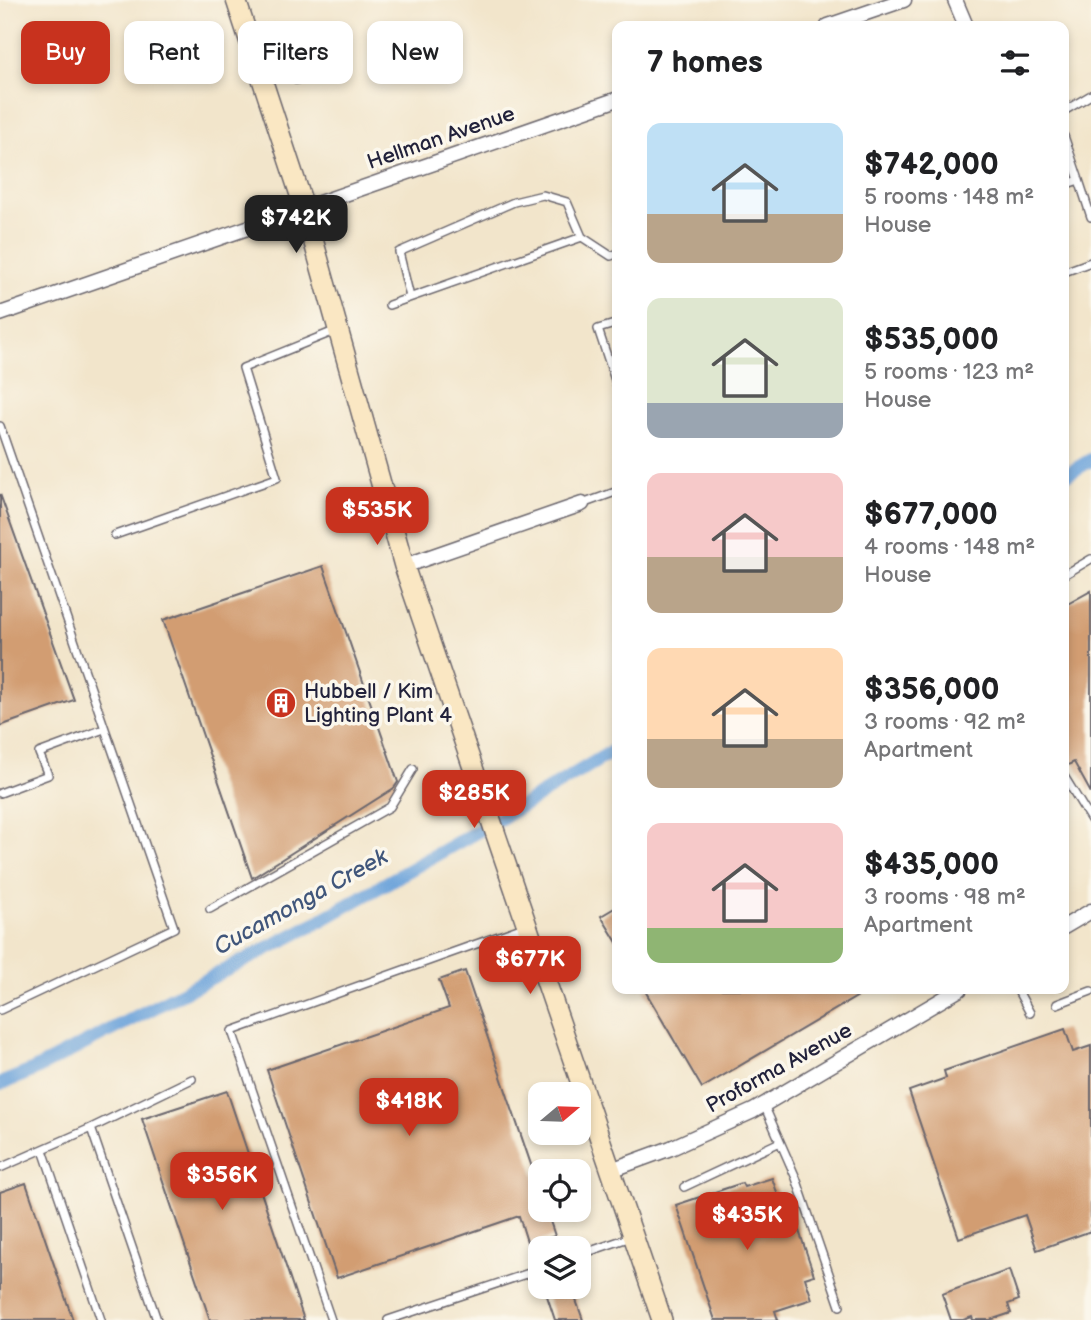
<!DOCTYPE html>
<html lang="en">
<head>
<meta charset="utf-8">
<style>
  :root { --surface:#fff; --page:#f6f6f6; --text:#202124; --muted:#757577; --accent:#c8321e }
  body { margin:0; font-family:"Balsamiq Sans",sans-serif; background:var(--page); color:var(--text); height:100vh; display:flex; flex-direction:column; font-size:26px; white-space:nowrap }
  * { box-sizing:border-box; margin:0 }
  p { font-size:23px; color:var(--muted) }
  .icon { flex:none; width:38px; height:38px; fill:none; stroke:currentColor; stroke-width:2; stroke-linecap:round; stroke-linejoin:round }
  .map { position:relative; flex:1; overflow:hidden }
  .details { position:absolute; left:612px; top:21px; width:457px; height:973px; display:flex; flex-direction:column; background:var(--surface); border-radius:14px; box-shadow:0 4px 10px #0003 }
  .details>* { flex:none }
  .banner { position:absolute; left:21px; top:21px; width:486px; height:63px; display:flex; gap:14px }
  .needle { width:46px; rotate:71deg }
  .controls { position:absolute; left:528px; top:1082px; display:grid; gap:14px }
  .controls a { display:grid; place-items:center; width:63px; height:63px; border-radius:14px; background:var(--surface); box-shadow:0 4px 10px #0003; font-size:35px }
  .price { position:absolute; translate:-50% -60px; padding:0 16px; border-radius:14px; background:var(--accent); color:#fff; font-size:23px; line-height:46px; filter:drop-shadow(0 2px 4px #0008) }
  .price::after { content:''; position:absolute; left:50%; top:42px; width:21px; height:16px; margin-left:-10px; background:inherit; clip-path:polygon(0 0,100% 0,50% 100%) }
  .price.selected { background:#222; color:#fff }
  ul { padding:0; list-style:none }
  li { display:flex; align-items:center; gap:21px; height:175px; padding:0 35px }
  li span { display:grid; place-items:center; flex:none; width:196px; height:140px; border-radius:14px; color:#555 }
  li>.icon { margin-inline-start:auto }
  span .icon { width:84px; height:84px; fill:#fffc; stroke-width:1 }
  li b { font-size:30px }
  h2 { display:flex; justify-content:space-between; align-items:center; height:84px; padding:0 35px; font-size:30px }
  .chip { padding:0 24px; border-radius:14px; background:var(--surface); box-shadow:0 4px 10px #0003; font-size:24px; line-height:63px }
  .chip.selected { background:var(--accent); color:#fff }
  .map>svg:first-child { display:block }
</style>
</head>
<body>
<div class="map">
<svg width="1091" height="1320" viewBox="0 0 1091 1320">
  <rect width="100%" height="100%" fill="#fbf7ec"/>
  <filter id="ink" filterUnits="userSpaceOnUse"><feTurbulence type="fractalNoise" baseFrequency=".0143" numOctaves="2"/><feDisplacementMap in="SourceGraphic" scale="14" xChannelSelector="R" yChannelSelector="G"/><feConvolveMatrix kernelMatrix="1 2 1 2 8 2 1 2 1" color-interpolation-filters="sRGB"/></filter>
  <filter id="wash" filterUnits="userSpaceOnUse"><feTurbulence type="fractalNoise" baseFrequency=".00686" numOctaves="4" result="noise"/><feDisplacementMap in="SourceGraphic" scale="28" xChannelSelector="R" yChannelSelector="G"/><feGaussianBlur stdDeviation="1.57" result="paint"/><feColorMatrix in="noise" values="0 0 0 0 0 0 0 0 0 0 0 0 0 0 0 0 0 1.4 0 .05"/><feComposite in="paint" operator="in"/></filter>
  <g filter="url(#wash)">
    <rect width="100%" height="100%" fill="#f2e5cb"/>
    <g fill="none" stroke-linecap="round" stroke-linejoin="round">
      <path stroke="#6ca3da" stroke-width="14" d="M1064,476L1091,460
        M0,1084L32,1071L316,923L520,807L618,748"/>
    </g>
    <g id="blocks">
      <path fill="#d29d72" d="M0,494L74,700L0,726Z
        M323,566L398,782L394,788L252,878L163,620Z
        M1091,591V793L1074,762L1064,767V606Z
        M618,906V944L601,916Z
        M465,971L541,1194V1209H546L555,1236L528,1245L519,1216L337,1278L267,1070L449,1008L439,980Z
        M644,989H870L702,1088Z
        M1065,1029L1073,1052L1091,1046V1231L1037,1250L1025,1215L959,1238L909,1091L946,1078L944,1071Z
        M227,1091L304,1320H210L142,1119Z
        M772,1178L781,1204L789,1201L814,1275L805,1278L812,1299L775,1311L778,1320H715L676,1205L742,1183L744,1187Z
        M26,1183L73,1320H0V1192Z
        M1009,1270L1019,1300L1008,1304L1011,1313L990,1320H973L972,1317L963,1320H951L942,1294Z
        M567,1286H571L583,1320H555L546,1293Z"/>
    </g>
  </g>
  <g filter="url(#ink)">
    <use href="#blocks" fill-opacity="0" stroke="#6b666d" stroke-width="2"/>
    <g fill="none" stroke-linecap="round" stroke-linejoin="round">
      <g stroke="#6b666d" stroke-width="10">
        <path id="lane" d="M296,80L315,74
          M1064,111L1091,95
          M1064,136L1079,180L1064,185
          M1079,180L1091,217
          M1064,272L1091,262
          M410,297L399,252L514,202L543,195L567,202L582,237L611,256L618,253
          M389,305L582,237
          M618,323L598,329L618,389
          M0,426L174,928L0,1010
          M582,504L618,491
          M115,535L277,478L243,368L337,330
          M1064,575L1091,559
          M1064,776L1091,820
          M0,793L48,775L39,753L104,729
          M210,909L390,807L413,769
          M1017,989L1030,1013
          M1057,1004L1091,991
          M764,1105L796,1178L840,1306
          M43,1150L101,1320
          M0,1168L91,1128
          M684,1187L780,1142
          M579,1255L631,1237
          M157,1320L91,1128L192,1079
          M331,1320L232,1031L524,927
          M388,1320L541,1269"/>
      </g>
      <g stroke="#6b666d" stroke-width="17">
        <path id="street" d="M955,0L966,26
          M828,26L904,0
          M0,314L618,99
          M404,566L582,504
          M1064,927L1091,911
          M611,1170L671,1148L753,1111L960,989"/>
      </g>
      <g stroke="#6b666d" stroke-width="22">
        <path id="secondary" d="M236,0L304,207L404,566L662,1320"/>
      </g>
      <use href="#lane" stroke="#fff" stroke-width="7"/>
      <use href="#street" stroke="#fff" stroke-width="14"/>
      <use href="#secondary" stroke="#fae7c3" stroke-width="19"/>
    </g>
  </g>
  <defs>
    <g id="building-disc" transform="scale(1.575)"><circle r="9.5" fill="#c8321e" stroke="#fbf7ec"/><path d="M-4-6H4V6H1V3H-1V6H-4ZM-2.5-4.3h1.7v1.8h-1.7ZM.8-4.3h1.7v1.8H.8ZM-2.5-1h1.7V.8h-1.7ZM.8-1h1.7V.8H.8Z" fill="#fff"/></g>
  </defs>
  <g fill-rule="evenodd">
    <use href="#building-disc" x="281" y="703"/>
  </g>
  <g text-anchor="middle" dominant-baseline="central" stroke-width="7" stroke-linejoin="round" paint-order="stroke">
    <g font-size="21" fill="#22223b" stroke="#fbf7ec">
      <text transform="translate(441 138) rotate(-19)">Hellman Avenue</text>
      <text transform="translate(779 1068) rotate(-29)">Proforma Avenue</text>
    </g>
    <g font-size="21" fill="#22223b" stroke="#fbf7ec" text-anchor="start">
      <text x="304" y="691">Hubbell / Kim<tspan x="304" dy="24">Lighting Plant 4</tspan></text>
    </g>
    <g font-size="23" font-style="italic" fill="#40567b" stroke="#fbf7ec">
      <text transform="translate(301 902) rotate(-29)">Cucamonga Creek</text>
    </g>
  </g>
</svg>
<div class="controls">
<a><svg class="needle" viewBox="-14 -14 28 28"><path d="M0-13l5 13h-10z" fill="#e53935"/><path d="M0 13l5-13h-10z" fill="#757577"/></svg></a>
<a><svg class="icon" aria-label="locate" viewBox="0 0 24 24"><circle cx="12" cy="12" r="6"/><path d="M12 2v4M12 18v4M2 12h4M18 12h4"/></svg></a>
<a><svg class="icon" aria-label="layers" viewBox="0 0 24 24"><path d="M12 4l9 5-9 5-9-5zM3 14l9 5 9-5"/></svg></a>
</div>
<b class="price selected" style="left:296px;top:255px">$742K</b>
<b class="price" style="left:377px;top:547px">$535K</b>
<b class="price" style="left:474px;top:830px">$285K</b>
<b class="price" style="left:530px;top:996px">$677K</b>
<b class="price" style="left:409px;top:1138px">$418K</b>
<b class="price" style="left:222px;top:1212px">$356K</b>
<b class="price" style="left:747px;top:1252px">$435K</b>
<div class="banner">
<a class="chip selected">Buy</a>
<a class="chip">Rent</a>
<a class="chip">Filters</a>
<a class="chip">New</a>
</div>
<section class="details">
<h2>7 homes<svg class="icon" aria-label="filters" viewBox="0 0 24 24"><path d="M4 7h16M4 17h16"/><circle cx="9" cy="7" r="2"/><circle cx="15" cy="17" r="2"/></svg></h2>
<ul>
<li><span style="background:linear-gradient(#bfe0f5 65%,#b9a48a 0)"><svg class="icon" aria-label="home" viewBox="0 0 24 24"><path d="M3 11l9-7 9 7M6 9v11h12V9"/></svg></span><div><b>$742,000</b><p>5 rooms · 148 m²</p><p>House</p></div></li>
<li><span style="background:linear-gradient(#dfe7d0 75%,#9aa5b1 0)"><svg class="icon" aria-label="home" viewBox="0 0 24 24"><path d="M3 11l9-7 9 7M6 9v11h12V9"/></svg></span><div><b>$535,000</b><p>5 rooms · 123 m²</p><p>House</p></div></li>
<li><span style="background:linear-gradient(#f6c9c9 60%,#b9a48a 0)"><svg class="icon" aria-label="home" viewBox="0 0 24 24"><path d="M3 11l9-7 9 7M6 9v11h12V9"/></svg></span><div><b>$677,000</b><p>4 rooms · 148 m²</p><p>House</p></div></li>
<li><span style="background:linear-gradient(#ffd9b3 65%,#b9a48a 0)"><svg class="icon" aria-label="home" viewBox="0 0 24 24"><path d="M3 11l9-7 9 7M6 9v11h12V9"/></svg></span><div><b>$356,000</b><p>3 rooms · 92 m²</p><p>Apartment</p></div></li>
<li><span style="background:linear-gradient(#f6c9c9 75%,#8fb573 0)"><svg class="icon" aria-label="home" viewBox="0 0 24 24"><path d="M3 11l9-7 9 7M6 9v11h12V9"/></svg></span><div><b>$435,000</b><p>3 rooms · 98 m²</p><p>Apartment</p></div></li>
</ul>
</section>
</div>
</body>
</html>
